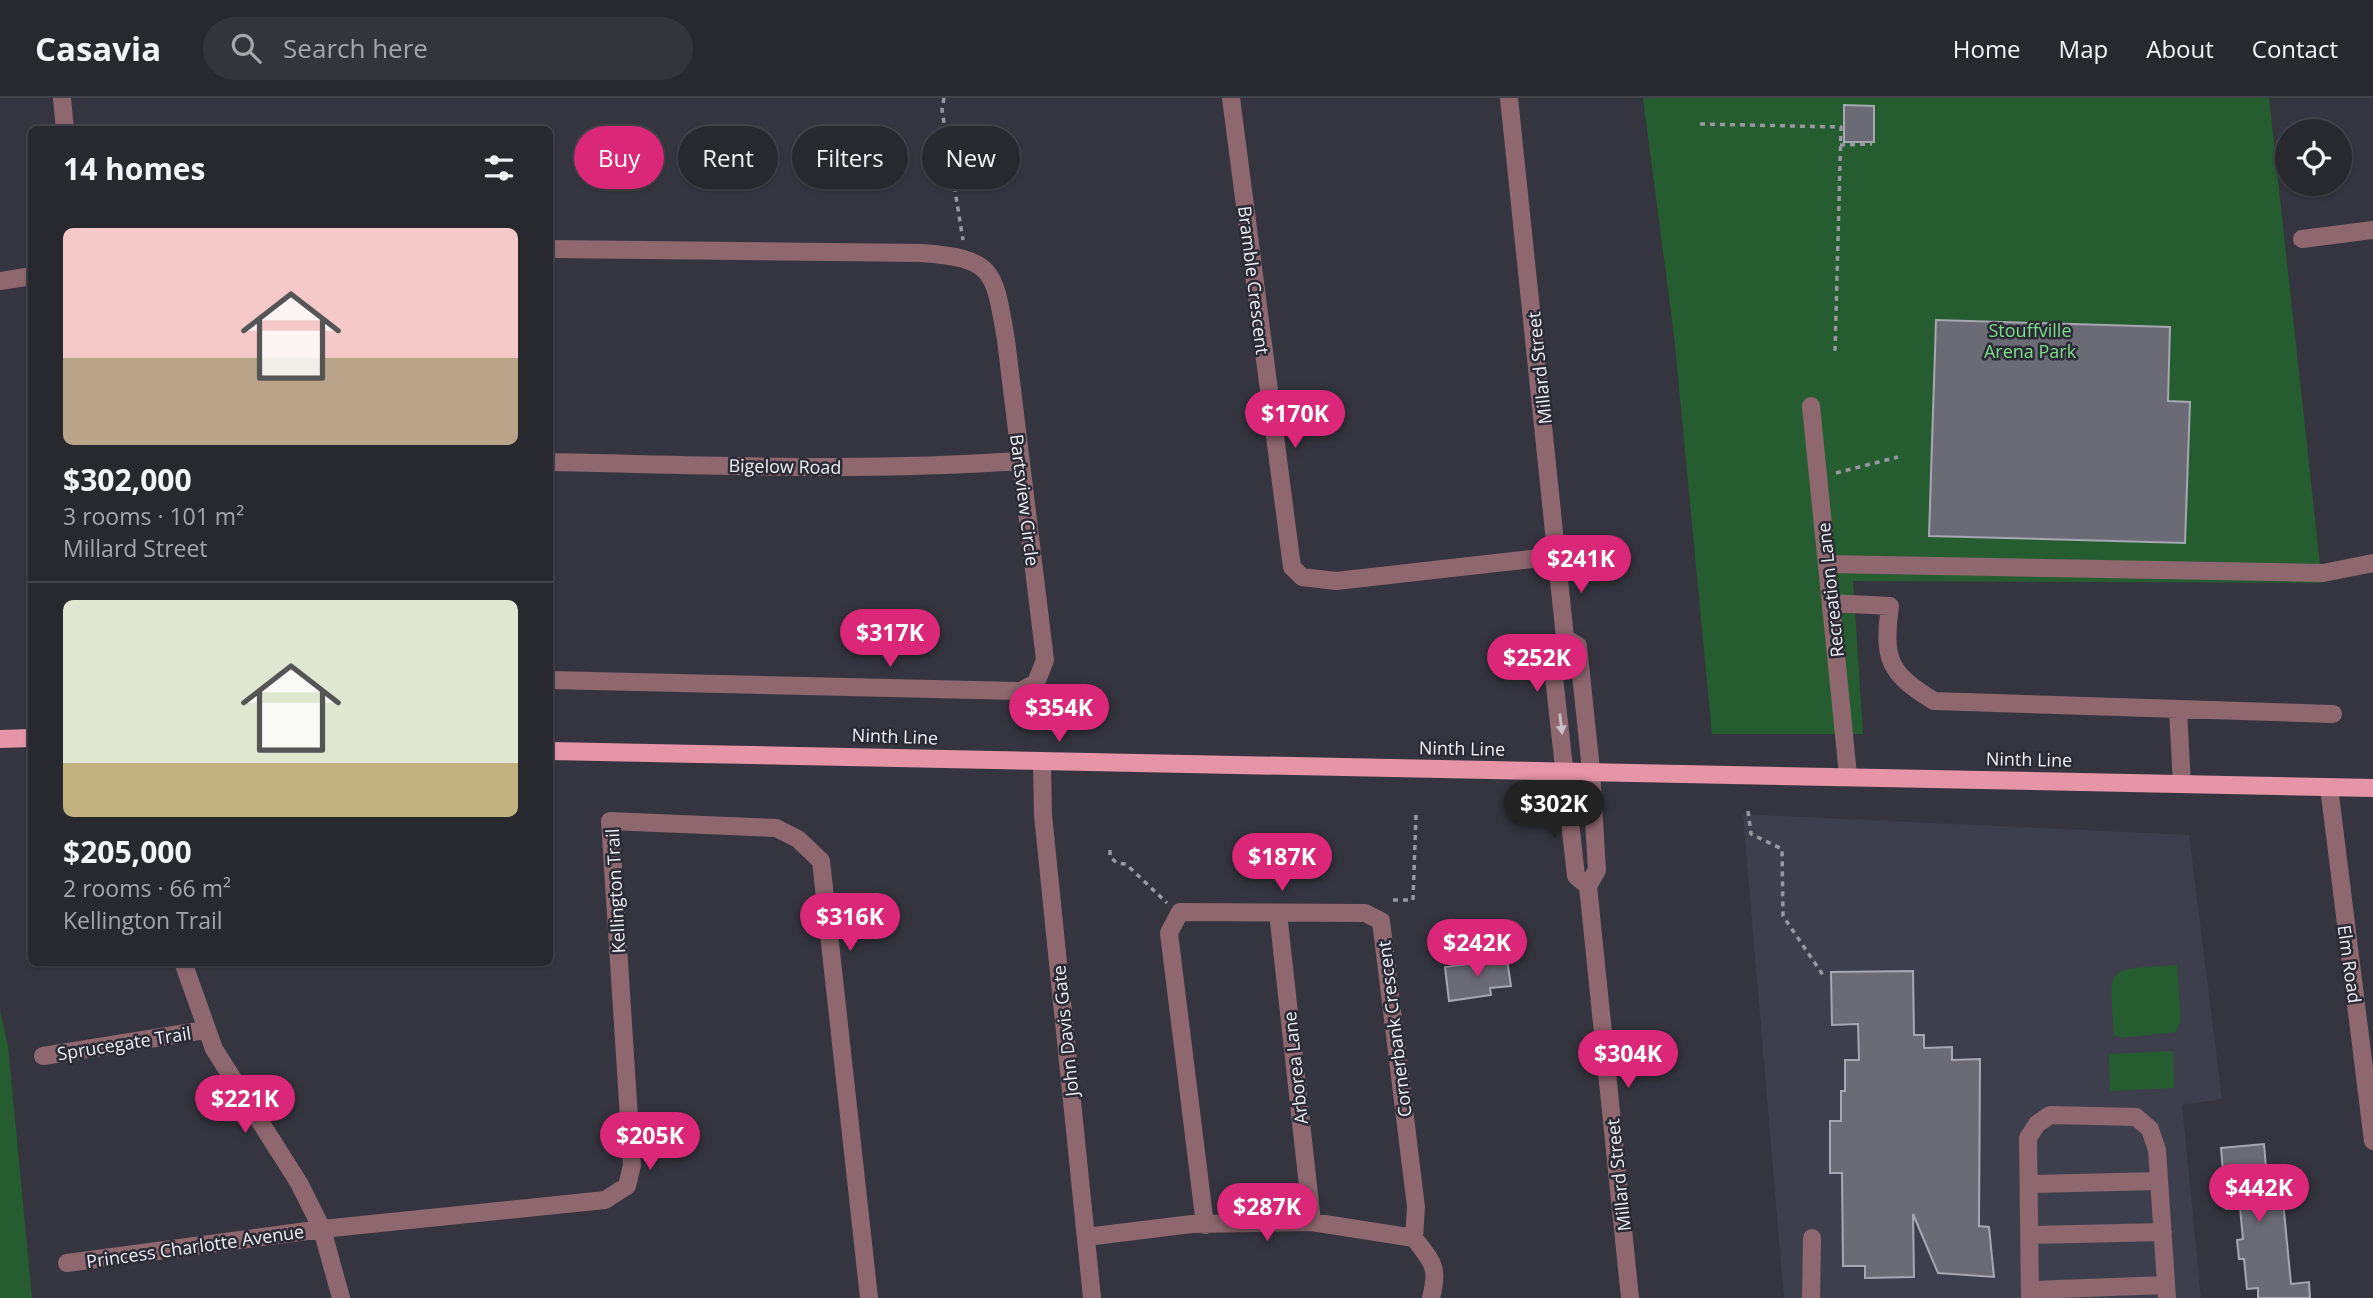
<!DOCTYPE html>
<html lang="en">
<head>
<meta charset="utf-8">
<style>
  :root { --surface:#28282f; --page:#34343b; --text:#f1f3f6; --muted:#a5a6aa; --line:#44444b; --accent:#db2777 }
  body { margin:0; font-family:"Open Sans",sans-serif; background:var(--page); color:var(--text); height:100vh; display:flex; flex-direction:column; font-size:26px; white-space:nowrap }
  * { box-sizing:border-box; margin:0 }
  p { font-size:23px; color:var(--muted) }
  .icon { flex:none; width:38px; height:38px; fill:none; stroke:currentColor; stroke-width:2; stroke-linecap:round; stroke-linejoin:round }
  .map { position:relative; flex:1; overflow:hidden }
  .details { position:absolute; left:28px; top:28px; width:525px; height:840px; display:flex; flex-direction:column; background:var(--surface); border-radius:10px; box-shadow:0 2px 5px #0004,0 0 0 2px var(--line) }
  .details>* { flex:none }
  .hud { position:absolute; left:574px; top:28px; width:665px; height:63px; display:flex; gap:14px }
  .controls { position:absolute; left:2275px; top:21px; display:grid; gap:14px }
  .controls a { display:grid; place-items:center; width:77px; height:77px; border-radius:50%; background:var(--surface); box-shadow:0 2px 5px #0004,0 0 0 2px var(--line); font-size:35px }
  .price { position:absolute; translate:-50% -60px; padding:0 16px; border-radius:24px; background:var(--accent); color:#fff; font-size:23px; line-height:46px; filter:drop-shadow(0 2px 4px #0008) }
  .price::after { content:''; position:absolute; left:50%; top:42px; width:21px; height:16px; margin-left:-10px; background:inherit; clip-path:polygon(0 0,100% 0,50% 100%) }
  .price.current { background:#222; color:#fff }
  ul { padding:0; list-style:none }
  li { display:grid; align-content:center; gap:14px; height:371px; padding:0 35px }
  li+li { border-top:2px solid var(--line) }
  li span { display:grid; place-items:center; height:217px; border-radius:10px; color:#555 }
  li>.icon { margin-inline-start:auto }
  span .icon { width:126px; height:126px; fill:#fffc; stroke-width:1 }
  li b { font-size:30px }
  h2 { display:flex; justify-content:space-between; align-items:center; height:84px; padding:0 35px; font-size:30px }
  .chip { padding:0 24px; border-radius:32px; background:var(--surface); box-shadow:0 2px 5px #0004,0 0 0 2px var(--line); font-size:24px; line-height:63px }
  .chip.current { background:var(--accent); color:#fff }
  header { display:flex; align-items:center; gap:42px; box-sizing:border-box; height:98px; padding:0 35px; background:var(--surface); border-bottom:2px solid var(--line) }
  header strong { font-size:33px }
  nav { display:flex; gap:38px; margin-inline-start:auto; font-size:24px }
  .search { width:490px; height:63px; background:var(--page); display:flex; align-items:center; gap:18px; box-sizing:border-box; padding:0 24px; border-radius:38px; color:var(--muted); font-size:26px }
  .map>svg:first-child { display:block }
</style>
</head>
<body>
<header>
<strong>Casavia</strong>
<div class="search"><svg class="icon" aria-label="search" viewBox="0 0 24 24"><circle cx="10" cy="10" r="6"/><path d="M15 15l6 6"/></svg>Search here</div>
<nav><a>Home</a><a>Map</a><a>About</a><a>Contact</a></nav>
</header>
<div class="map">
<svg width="2373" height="1200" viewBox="0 0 2373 1200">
  <rect width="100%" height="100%" fill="#35353f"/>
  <path fill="#3e3f4d" d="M1743,716L2189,737L2222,1001L2182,1007L2201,1200H1784Z"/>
  <path fill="#265d30" d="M1643,0H2269L2322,485L1853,483L1863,636H1712L1674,237Z
    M2177,867L2181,923L2175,934L2121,940L2114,937C2109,865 2105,872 2177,867Z
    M0,913L8,948L32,1200H0Z
    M2173,953L2174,990L2110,993L2109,956Z"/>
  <path fill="#6b6b76" stroke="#a6a7b2" stroke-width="2" d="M1844,7L1874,8V44H1844Z
    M1936,222L2170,229L2168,303L2190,304L2185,445L1929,438Z
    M1507,861L1511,888L1490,890L1491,897L1449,903L1445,869Z
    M1913,873L1914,937H1924V950L1952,949V962L1980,961L1979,1128L1989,1129L1994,1179L1938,1175L1913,1116L1914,1179L1865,1180V1168H1843L1842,1075H1830V1023H1841V993H1845V962H1859L1858,926L1832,927L1831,874Z
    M2264,1046L2269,1105L2283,1103L2291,1186L2309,1184L2310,1200H2258V1190L2247,1191L2244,1161H2239L2237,1142L2243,1141L2240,1110L2226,1111L2221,1050Z"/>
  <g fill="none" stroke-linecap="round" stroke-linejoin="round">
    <path stroke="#9798a0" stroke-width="3.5" stroke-dasharray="5 5" stroke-linecap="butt" d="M944,0L942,12L963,142
      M1700,26L1841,29L1835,254
      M1840,47L1872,46
      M1836,375L1898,359
      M1748,713L1751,736L1782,751L1783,818L1825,880
      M1110,752V759L1117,765L1126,766L1167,805
      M1393,802H1413L1416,717"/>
    <path stroke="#8f676f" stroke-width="18" d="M62,0L65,32
      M1231,0L1292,469L1302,479L1336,483L1558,458
      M1509,0L1565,540
      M2302,141L2373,132
      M550,151L921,155C996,160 994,174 1006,242L1045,562L1036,585L1021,593L550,582
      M0,183L32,178
      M1811,308L1848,677
      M550,364C706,367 863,374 1020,363
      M1827,466L2323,475L2373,465
      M1831,505L1890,508C1883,561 1888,575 1934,603L2333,616
      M1565,540L1578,548L1591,672L1597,772L1588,788L1630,1200
      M1565,540L1551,552L1576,778L1588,788
      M2178,612L2182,686
      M1042,665L1043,717L1092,1200
      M2329,689L2373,1043
      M1278,815L1312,1124
      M183,864L214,951L299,1085L322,1131L341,1200
      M43,958L205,932
      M2029,1086L2159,1083
      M1205,1127L1169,835L1180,814L1365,815L1381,823L1416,1109L1414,1140
      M2030,1137L2163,1134
      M1086,1139L1192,1126L1312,1124L1414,1140C1433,1165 1439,1169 1431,1200
      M67,1165L322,1131L605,1102L627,1088L632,1067L610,723L776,730L798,741L821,763L869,1200
      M2030,1192L2166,1187
      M1811,1200L1812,1140
      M2030,1200L2028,1040L2037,1026L2050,1017L2136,1019L2150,1031L2157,1052L2167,1200"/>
    <path stroke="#e694a7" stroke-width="18" d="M0,641L32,640
      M550,653L2373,690"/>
  </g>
  <defs><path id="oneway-solid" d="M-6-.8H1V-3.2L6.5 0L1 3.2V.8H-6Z" transform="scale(1.75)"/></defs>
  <use fill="#cdbfc6" href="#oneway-solid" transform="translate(1561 626) rotate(83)"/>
  <g text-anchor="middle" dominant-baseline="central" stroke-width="5" stroke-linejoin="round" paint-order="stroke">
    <g font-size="18" fill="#eeeff5" stroke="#2b2b35">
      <text transform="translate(1254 182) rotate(83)">Bramble Crescent</text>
      <text transform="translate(1539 270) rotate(-96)">Millard Street</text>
      <text transform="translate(785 368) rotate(1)">Bigelow Road</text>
      <text transform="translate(1025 402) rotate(83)">Bartsview Circle</text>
      <text transform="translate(1830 492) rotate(-96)">Recreation Lane</text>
      <text transform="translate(895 638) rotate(2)">Ninth Line</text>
      <text transform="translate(1462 650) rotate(1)">Ninth Line</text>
      <text transform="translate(2029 661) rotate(1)">Ninth Line</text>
      <text transform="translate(615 793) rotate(-93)">Kellington Trail</text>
      <text transform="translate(2350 866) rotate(82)">Elm Road</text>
      <text transform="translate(1394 931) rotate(-97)">Cornerbank Crescent</text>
      <text transform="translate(1065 933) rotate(-96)">John Davis Gate</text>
      <text transform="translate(124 945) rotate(-9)">Sprucegate Trail</text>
      <text transform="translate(1295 970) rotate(-96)">Arborea Lane</text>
      <text transform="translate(1618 1077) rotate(-96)">Millard Street</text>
      <text transform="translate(195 1148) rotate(-8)">Princess Charlotte Avenue</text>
    </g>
    <g font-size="18" fill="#7ddf8b" stroke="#2b2b35">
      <text x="2030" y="232">Stouffville<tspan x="2030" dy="21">Arena Park</tspan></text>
    </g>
  </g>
</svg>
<div class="controls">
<a><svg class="icon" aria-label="locate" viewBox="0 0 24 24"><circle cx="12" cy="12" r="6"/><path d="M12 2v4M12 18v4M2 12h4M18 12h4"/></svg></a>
</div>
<b class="price" style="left:1295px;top:352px">$170K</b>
<b class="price" style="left:1581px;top:497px">$241K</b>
<b class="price" style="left:890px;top:571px">$317K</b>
<b class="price" style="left:1537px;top:596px">$252K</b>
<b class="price" style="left:1059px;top:646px">$354K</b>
<b class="price current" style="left:1554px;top:742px">$302K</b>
<b class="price" style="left:1282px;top:795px">$187K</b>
<b class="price" style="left:850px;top:855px">$316K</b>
<b class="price" style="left:1477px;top:881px">$242K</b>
<b class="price" style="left:1628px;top:992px">$304K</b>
<b class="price" style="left:245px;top:1037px">$221K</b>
<b class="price" style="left:650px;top:1074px">$205K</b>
<b class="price" style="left:2259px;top:1126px">$442K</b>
<b class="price" style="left:1267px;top:1145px">$287K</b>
<div class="hud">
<a class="chip current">Buy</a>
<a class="chip">Rent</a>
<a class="chip">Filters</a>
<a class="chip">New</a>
</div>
<section class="details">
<h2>14 homes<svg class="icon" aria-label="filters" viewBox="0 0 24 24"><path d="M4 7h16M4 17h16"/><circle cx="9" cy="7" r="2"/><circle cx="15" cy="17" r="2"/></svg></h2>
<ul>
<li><span style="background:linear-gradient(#f6c9c9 60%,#b9a48a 0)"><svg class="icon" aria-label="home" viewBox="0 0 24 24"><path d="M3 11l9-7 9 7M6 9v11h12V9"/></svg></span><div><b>$302,000</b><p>3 rooms · 101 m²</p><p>Millard Street</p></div></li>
<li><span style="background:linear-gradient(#dfe7d0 75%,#c2b280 0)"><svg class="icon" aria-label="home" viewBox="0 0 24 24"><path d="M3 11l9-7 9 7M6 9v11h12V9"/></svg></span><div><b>$205,000</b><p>2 rooms · 66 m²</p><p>Kellington Trail</p></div></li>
</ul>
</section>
</div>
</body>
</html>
